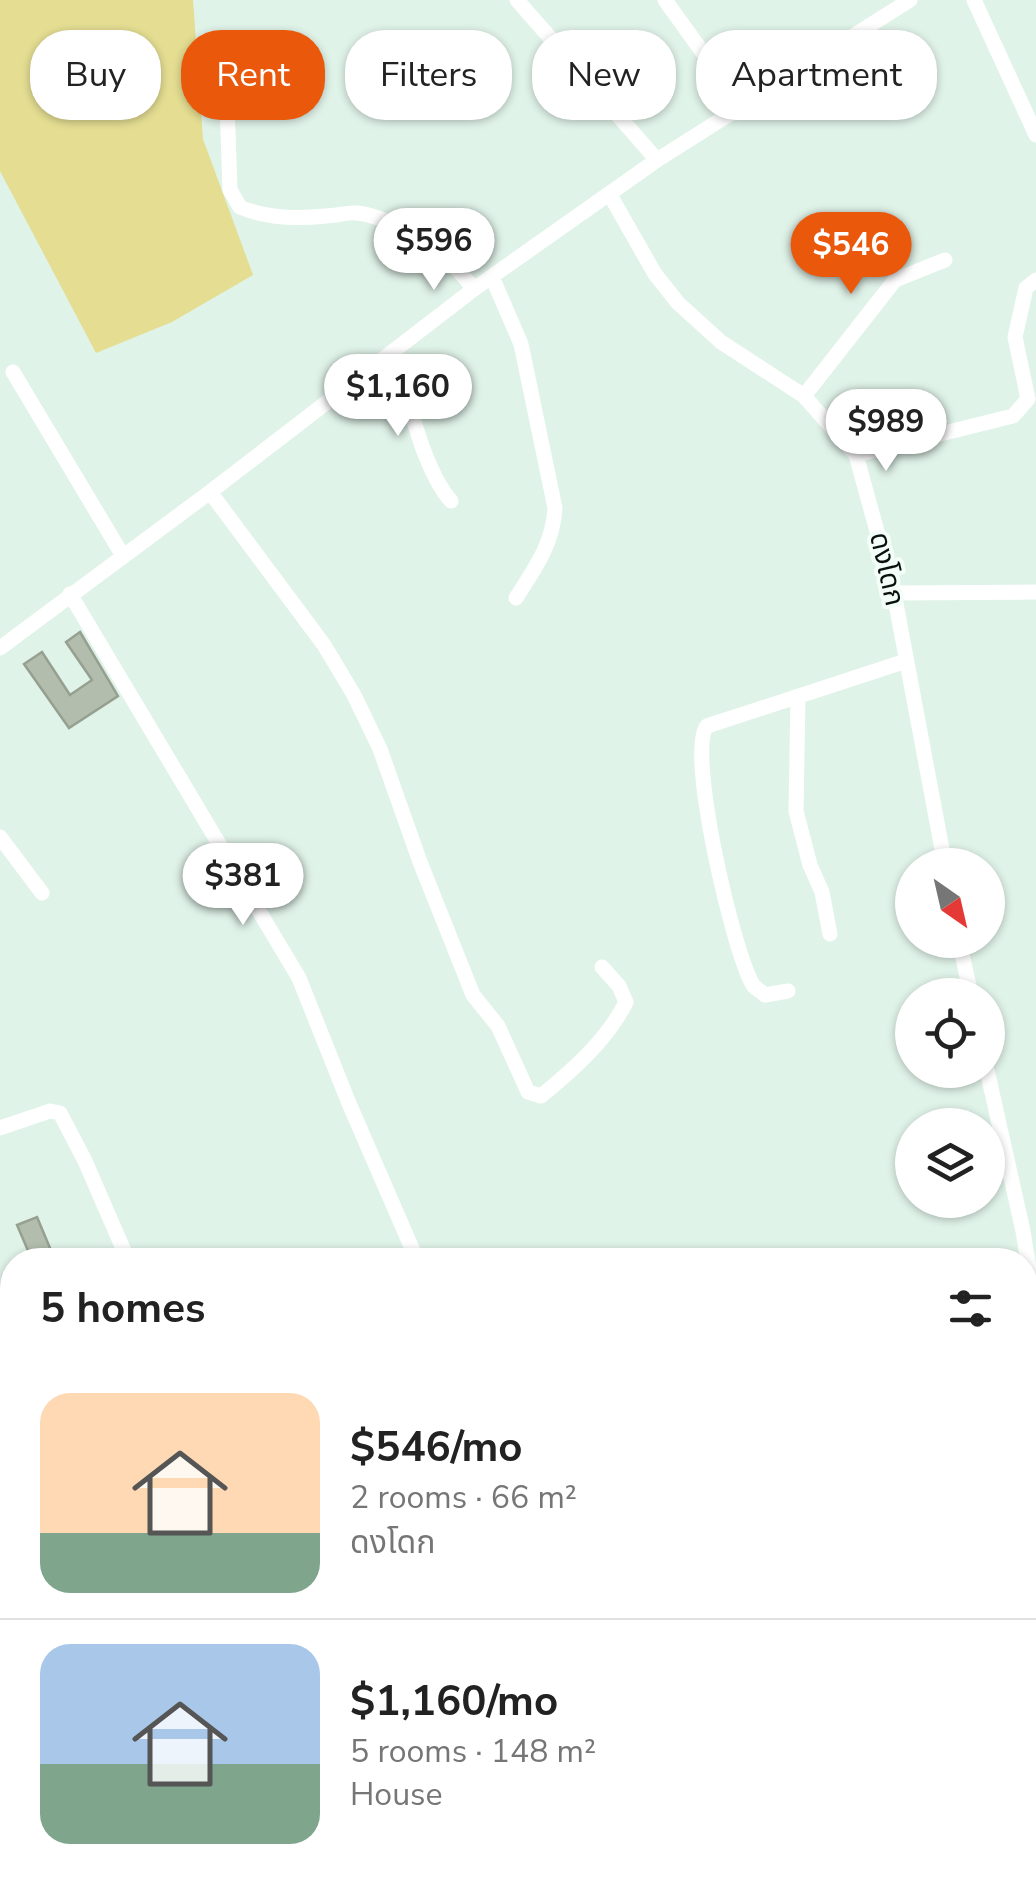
<!DOCTYPE html>
<html lang="en">
<head>
<meta charset="utf-8">
<style>
  :root { --surface:#fff; --page:#f2f2f2; --text:#222; --muted:#767676; --line:#e0e0e0; --accent:#ea580c }
  body { margin:0; font-family:"Nunito Sans","Noto Sans Thai",sans-serif; background:var(--page); color:var(--text); height:100vh; display:flex; flex-direction:column; font-size:38px; white-space:nowrap }
  * { box-sizing:border-box; margin:0 }
  p { font-size:32px; color:var(--muted) }
  .icon { flex:none; width:55px; height:55px; fill:none; stroke:currentColor; stroke-width:2; stroke-linecap:round; stroke-linejoin:round }
  .map { position:relative; flex:1; overflow:hidden }
  .sheet { position:absolute; left:0px; top:1248px; width:1038px; height:642px; display:flex; flex-direction:column; background:var(--surface); border-radius:40px 40px 0 0; box-shadow:0 2px 8px #0004 }
  .sheet>* { flex:none }
  .guide { position:absolute; left:30px; top:30px; width:978px; height:90px; display:flex; gap:20px }
  .needle { width:65px; rotate:146deg }
  .buttons { position:absolute; left:895px; top:848px; display:grid; gap:20px }
  .buttons a { display:grid; place-items:center; width:110px; height:110px; border-radius:50%; background:var(--surface); box-shadow:0 2px 8px #0004; font-size:50px }
  .price { position:absolute; translate:-50% -85px; padding:0 22px; border-radius:35px; background:#fff; color:#222; font-size:32px; line-height:65px; filter:drop-shadow(0 2px 5px #0008) }
  .price::after { content:''; position:absolute; left:50%; top:60px; width:30px; height:22px; margin-left:-15px; background:inherit; clip-path:polygon(0 0,100% 0,50% 100%) }
  .price.selected { background:var(--accent); color:#fff }
  ul { padding:0; list-style:none }
  li { display:flex; align-items:center; gap:30px; height:250px; padding:0 40px }
  li+li { border-top:2px solid var(--line) }
  li span { display:grid; place-items:center; flex:none; width:280px; height:200px; border-radius:30px; color:#555 }
  li>.icon { margin-inline-start:auto }
  span .icon { width:120px; height:120px; fill:#fffc; stroke-width:1 }
  li b { font-size:42px }
  h2 { display:flex; justify-content:space-between; align-items:center; height:120px; padding:0 40px; font-size:42px }
  .chip { padding:0 35px; border-radius:40px; background:var(--surface); box-shadow:0 2px 8px #0004; font-size:35px; line-height:90px }
  .chip.selected { background:var(--accent); color:#fff }
  .map>svg:first-child { display:block }
</style>
</head>
<body>
<div class="map">
<svg width="1036" height="1888" viewBox="0 0 1036 1888">
  <rect width="100%" height="100%" fill="#e0f3e9"/>
  <path fill="#e4dd92" d="M0,0H193L203,139L253,275L172,322L96,353L0,171Z"/>
  <path fill="#b3bdad" stroke="#96a090" stroke-width="2.5" d="M80,632L118,696L69,728L24,664L42,652L70,695L92,680L66,642Z
    M37,1217L55,1260H32L17,1225Z
    M12,1487V1530L1,1535L12,1564V1605L0,1610V1492Z"/>
  <g fill="none" stroke-linecap="round" stroke-linejoin="round">
    <path stroke="#fff" stroke-width="15" d="M517,0L657,160
      M665,0L742,107
      M974,0L1036,135
      M226,75L230,190L240,207C267,219 297,219 326,216C336,216 347,212 357,213C396,217 452,259 474,289
      M610,195L655,274L678,303L721,342L804,396L856,455L894,593L945,865
      M492,277L521,344L555,508C553,544 535,568 516,598
      M394,351C407,394 422,468 451,501
      M13,372L123,556
      M804,396L895,280L945,260
      M856,455L1013,416L1028,399L1015,337L1026,288L1036,280
      M210,492L324,645L354,695L380,749L420,862L473,995L498,1026L528,1092L541,1096C573,1070 608,1039 626,1002L619,986L602,967
      M894,593L1036,592
      M70,594L299,978L348,1101L417,1260
      M0,648L210,492L474,289L657,160L910,0
      M798,696L796,811L810,865L822,892L830,934
      M0,837L42,893
      M959,940L971,995
      M788,991L765,995C763,993 755,988 753,985C734,955 686,751 707,726L906,661
      M987,1070L1023,1231L1036,1312
      M0,1128L50,1111L60,1113L85,1161L128,1260
      M0,1788L12,1784
      M125,1878L129,1888
      M289,1878L294,1888
      M312,1878L316,1888
      M616,1878L620,1888
      M941,1878L952,1888
      M1014,1878L1019,1888
      M505,1879L509,1888
      M4,1888L37,1878"/>
  </g>
  <g text-anchor="middle" dominant-baseline="central" stroke-width="8" stroke-linejoin="round" paint-order="stroke">
    <g font-size="28" fill="#0b110e" stroke="#f3fef8">
      <text transform="translate(887 569) rotate(77)">ดงโดก</text>
    </g>
  </g>
</svg>
<div class="buttons">
<a><svg class="needle" viewBox="-14 -14 28 28"><path d="M0-13l5 13h-10z" fill="#e53935"/><path d="M0 13l5-13h-10z" fill="#767676"/></svg></a>
<a><svg class="icon" aria-label="locate" viewBox="0 0 24 24"><circle cx="12" cy="12" r="6"/><path d="M12 2v4M12 18v4M2 12h4M18 12h4"/></svg></a>
<a><svg class="icon" aria-label="layers" viewBox="0 0 24 24"><path d="M12 4l9 5-9 5-9-5zM3 14l9 5 9-5"/></svg></a>
</div>
<b class="price" style="left:434px;top:293px">$596</b>
<b class="price selected" style="left:851px;top:297px">$546</b>
<b class="price" style="left:398px;top:439px">$1,160</b>
<b class="price" style="left:886px;top:474px">$989</b>
<b class="price" style="left:243px;top:928px">$381</b>
<div class="guide">
<a class="chip">Buy</a>
<a class="chip selected">Rent</a>
<a class="chip">Filters</a>
<a class="chip">New</a>
<a class="chip">Apartment</a>
</div>
<section class="sheet">
<h2>5 homes<svg class="icon" aria-label="filters" viewBox="0 0 24 24"><path d="M4 7h16M4 17h16"/><circle cx="9" cy="7" r="2"/><circle cx="15" cy="17" r="2"/></svg></h2>
<ul>
<li><span style="background:linear-gradient(#ffd9b3 70%,#7fa58c 0)"><svg class="icon" aria-label="home" viewBox="0 0 24 24"><path d="M3 11l9-7 9 7M6 9v11h12V9"/></svg></span><div><b>$546/mo</b><p>2 rooms · 66 m²</p><p>ดงโดก</p></div></li>
<li><span style="background:linear-gradient(#a9c7e8 60%,#7fa58c 0)"><svg class="icon" aria-label="home" viewBox="0 0 24 24"><path d="M3 11l9-7 9 7M6 9v11h12V9"/></svg></span><div><b>$1,160/mo</b><p>5 rooms · 148 m²</p><p>House</p></div></li>
</ul>
</section>
</div>
</body>
</html>
